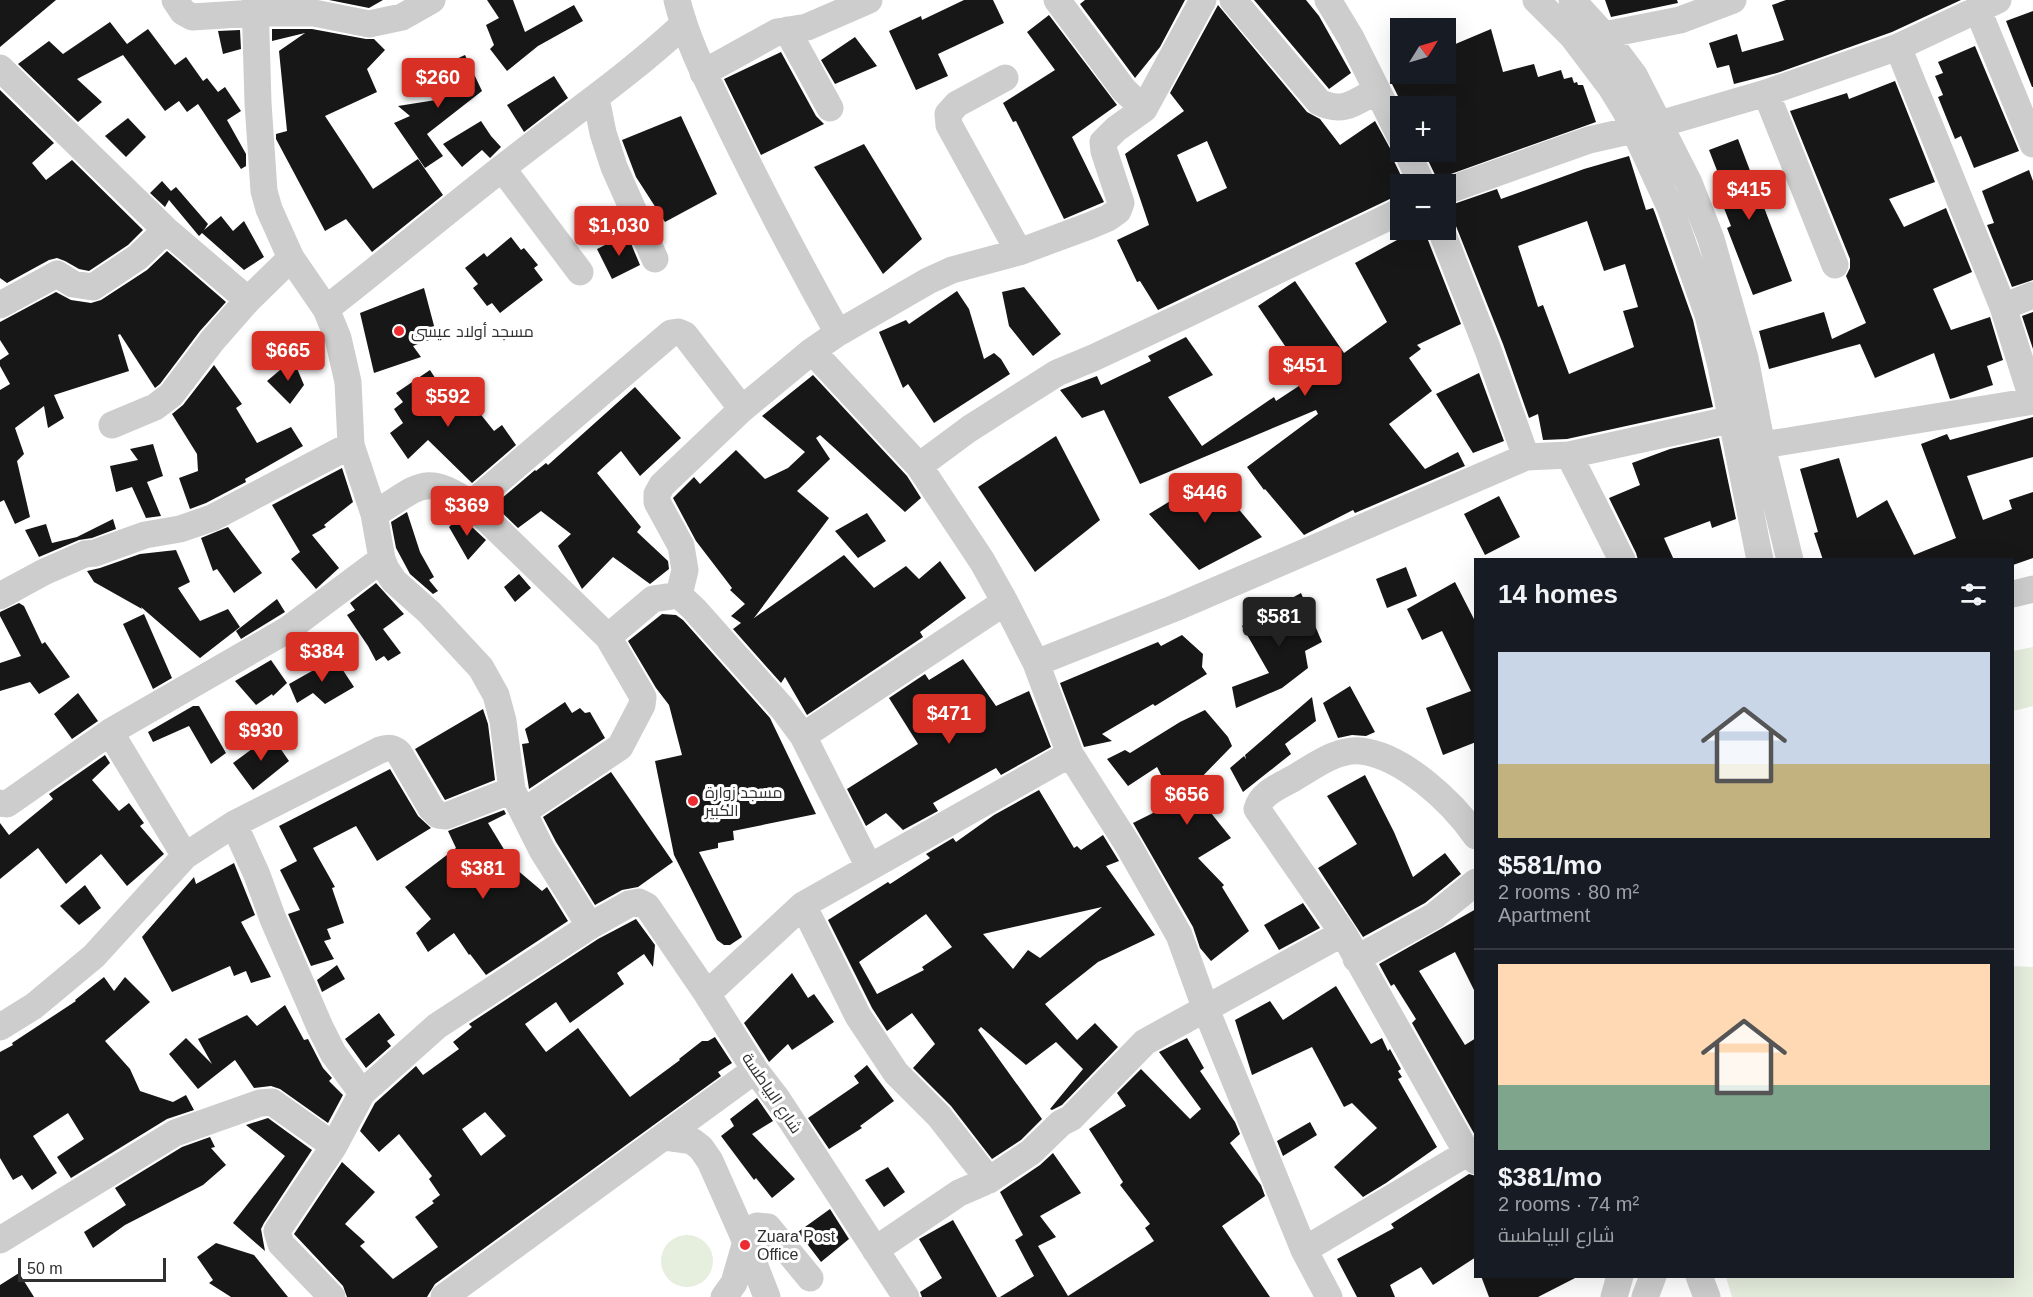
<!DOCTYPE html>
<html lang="en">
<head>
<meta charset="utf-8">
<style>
  :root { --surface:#171b24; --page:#242831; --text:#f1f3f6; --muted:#9ea1a6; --line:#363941; --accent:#d93025 }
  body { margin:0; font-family:Arial,Cairo,sans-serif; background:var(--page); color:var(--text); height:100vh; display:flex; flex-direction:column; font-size:22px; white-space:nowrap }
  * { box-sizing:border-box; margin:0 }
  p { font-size:20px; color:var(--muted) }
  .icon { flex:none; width:33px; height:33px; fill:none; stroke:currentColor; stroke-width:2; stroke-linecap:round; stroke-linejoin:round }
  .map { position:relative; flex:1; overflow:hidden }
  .side { position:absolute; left:1474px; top:558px; width:540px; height:720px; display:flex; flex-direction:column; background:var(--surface); border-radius:0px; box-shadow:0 6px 24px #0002 }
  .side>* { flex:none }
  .needle { width:39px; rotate:53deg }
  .controls { position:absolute; left:1390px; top:18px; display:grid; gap:12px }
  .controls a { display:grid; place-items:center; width:66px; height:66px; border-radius:0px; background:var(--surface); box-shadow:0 6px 24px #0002; font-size:30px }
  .scale { position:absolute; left:18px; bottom:15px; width:148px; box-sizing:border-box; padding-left:6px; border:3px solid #303030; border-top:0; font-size:16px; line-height:21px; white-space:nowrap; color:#303030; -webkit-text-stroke:4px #fff; paint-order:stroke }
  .price { position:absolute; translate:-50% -51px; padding:0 14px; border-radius:6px; background:var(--accent); color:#fff; font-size:20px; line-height:39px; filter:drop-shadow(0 2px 3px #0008) }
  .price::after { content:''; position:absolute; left:50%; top:36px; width:18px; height:14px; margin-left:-9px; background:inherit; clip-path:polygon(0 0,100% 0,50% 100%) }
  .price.on { background:#222; color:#fff }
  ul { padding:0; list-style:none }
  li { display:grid; align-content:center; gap:12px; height:318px; padding:0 24px }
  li+li { border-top:2px solid var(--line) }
  li span { display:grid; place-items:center; height:186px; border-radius:0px; color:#555 }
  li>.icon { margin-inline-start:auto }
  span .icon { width:108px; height:108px; fill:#fffc; stroke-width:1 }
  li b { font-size:26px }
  h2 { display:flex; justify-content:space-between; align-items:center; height:72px; padding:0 24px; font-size:26px }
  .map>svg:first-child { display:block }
</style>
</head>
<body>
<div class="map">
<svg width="2033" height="1297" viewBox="0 0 2033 1297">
  <rect width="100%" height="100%" fill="#fff"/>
  <path fill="#e6eede" d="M2033,647V706L2013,711V651Z
    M2013,966L2033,967V1297H1732L1726,1277L2013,1276Z
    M661 1261a26 26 0 1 1 52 0a26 26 0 1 1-52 0Z"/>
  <path fill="#171717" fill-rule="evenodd" d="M0,0H56L0,47Z
    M329,0H383L369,8Z
    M487,0H513L525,32L574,5L583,21L538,46L507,71L490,49L494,45L486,25L499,18Z
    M964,0H993L1004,23L938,54L948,76L916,90L889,31L921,16L922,20Z
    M1085,0H1185L1160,47L1135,78L1080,4Z
    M1254,0H1306L1319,16L1351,73L1329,89Z
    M1605,0H1677L1678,3L1611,17Z
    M1786,0H1961L1892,32L1777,73L1734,84L1729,65L1717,68L1709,43L1737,34L1742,52L1784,40L1772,5Z
    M1218,5L1307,112L1320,119L1340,145L1375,121L1391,150L1393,159L1405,184H1401V195L1394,197L1158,310L1140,281L1137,282L1117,240L1149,225L1125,154L1184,111L1170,93ZM1207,141L1227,188L1197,202L1177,155Z
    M2033,11V87H2032L2006,21Z
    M1049,15L1117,105L1072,137L1104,202L1064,219L1016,121L1013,122L1003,103L1055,70L1027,32Z
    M110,22L127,44L148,29L175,65L186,57L203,81L207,78L218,92L225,87L241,111L227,120L246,154V166L241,169L198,104L187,112L179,101L165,111L123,55L77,79L102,102L78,122L18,64L49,41L63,54Z
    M272,29H312L366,39H374L385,50L367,69L377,92L325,116L373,189L418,159L443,195L372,252L346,219L325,231L276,139V134L287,131L279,51L305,33L272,41Z
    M1491,29L1503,72L1534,64L1538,77L1561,70L1564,79L1572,77L1574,83L1577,82L1578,85H1583L1596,122L1437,179L1424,152H1446V140L1453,137L1446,117V106H1403L1390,80L1404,74H1446V48Z
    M240,30L241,49L223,54L218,31Z
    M855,37L877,66L835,84L821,60Z
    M1975,46L2019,151L1974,168L1961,136L1955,139L1938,97L1943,95L1935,76L1943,73L1938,62Z
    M781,52L816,116L824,124L761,155L724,79Z
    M465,55L482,91L427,134L443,156L425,168L394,123L410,116L398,106L442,99L435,88L447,80L441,66Z
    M554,76L568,98L524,132L507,105Z
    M1895,81L1935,182L1889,199L1904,227L1946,208L1972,272L1933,289L1951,330L1990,317L2003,360L1987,366L1993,385L1954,398L1950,399L1934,353L1875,378L1860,344L1769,369L1759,331L1824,312L1832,339L1866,323L1846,276L1850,268V259L1790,111L1847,93L1849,99Z
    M0,90L54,143L32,163L46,180L72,160L143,230L128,245L89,271L79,269L65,261L57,258L49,260L7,283L0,278Z
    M681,116L717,194L665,222L636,177L622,140Z
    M128,118L146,137L126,157L105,136Z
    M481,121L491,136L501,147L490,158L482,150L462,167L443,144Z
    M1738,139L1792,281L1753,295L1727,228L1731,226L1718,193L1725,191L1709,150Z
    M864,144L922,239L883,274L814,167Z
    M1629,156L1646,210L1653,208L1655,213L1693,320L1713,407L1567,439L1543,440L1538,414L1529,418L1503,344L1448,206L1497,189L1501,199L1584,169ZM1587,221L1604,271L1625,264L1638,307L1623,311L1634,347L1569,374L1543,305L1538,307L1518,246Z
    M2029,170L2033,181V280L2012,287L1987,225L1994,223L1982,191Z
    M162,181L171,191L176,187L208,224L204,230L221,216L233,231L244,221L264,257L244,270L202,233L199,236L169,200L165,207L150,193Z
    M1424,230L1461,324L1417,345L1421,349L1409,358L1432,391L1389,424L1425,469L1458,452L1465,466L1355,513L1353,510L1304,535L1265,489L1264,490L1247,467L1318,414L1316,410L1140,484L1104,410L1082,418L1060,390L1097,376L1101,385L1151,361L1148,356L1186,337L1213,375L1168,397L1202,446L1274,397L1276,401L1308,380L1258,306L1295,281L1344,353L1387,322L1355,263L1397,240Z
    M627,234L640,265L612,279L597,249Z
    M511,237L521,250L524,248L538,265L534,268L543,280L500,313L492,303L487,306L473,288L478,284L465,268L484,253L487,257Z
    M167,251L226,302L200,331L160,384L155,388L120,334L118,335L129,371L54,395L64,418L48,428L44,406L15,428L24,454L17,461L30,517L15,524L4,500L0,502V390L10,384L0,366V360L9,354L0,340V322L56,292L71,300L91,303L101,300L147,270Z
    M1024,287L1061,334L1033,356L1009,326L1002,292Z
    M424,288L437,337L413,346L421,357L374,373L360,313Z
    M957,291L969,309L984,359L994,353L1001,359L1010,374L934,423L908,384L903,388L879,332L906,320L909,324Z
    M2033,312V349L2022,316Z
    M293,359L304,385L290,404L267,381Z
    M214,365L242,404L236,408L257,443L291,427L303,446L245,479L246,482L206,503L190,509L179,478L198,471L197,454L172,414L183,405Z
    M430,370L453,406L466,396L494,431L502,425L516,445L472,483L428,440L408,459L390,433L403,423L394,409L403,402L396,393Z
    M1479,373L1504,441L1473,453L1436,394Z
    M813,375L907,476L921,498L905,512L820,435L816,438L830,459L797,491L829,518L754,618L844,555L874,588L906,566L919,579L940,561L966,598L920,632L923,637L807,715L785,677L781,683L733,629L741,623L731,616L745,604L730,590L732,588L696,541L673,498L694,477L700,484L736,450L765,479L788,468L805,452L762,416Z
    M635,387L681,438L640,476L621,451L597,473L641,527L637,532L668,561L669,569L650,584L613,557L582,589L558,546L571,534L541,511L518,528L494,505L535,470L536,471L546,463L548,465Z
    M2033,417V457L1967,476L1983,520L2012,509L2009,500L2033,492V558L2013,565V560H1823L1814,533L1818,532L1800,469L1839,458L1857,518L1887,500L1914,555L1956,538L1921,444L1947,434L1950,440Z
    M1056,436L1100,520L1035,572L978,487Z
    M1719,438L1736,519L1712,528L1710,521L1664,538L1674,560H1638L1636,553L1609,498L1640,485L1632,463L1670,449Z
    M153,444L163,476L147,482L161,516L146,518L132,487L116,492L110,466L138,460L130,449Z
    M342,468L353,502L324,525L326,527L312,535L339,568L316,589L291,559L300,552L272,505Z
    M1211,476L1262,537L1199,570L1149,514Z
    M1499,496L1520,537L1485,555L1464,514Z
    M407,512L420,552L434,577L429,580L438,591L433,594L410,574L396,548L391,522Z
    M867,513L886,541L858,558L835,531Z
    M460,516L486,540L468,560L449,527Z
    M113,519L116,529L92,538L79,540L39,557L25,530L46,524L52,543L77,537Z
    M228,527L262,573L234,593L217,569L213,571L201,538Z
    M176,550L190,582L178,588L200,621L228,609L240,627L200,658L141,607L142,609L94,582L87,571L100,568L140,554Z
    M1406,567L1417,596L1387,608L1376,579Z
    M519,574L531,588L515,602L504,587Z
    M1455,582L1476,623V742L1443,755L1426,708L1471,691L1442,631L1422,640L1407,609Z
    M376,583L404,614L383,629L401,653L388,661L384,656L376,661L368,646L347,615L355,610L350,603Z
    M1301,593L1322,642L1305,651L1308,668L1282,688L1236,708L1232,687L1269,673L1242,626Z
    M277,599L285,612L241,639L236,631Z
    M19,603L24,606L42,644L45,642L70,677L39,694L30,682L0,691V663L21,656L0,616V612Z
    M144,614L172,678L153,689L123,624Z
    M662,614L676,615L683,620L770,718L816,814L733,831L734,840L718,843V848L699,852L742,937L730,945H724L717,940L674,855L655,761L682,755L669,705L656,688L628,641Z
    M1182,635L1203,654L1202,667L1207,674L1155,706L1153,704L1102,734L1112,741L1084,747L1060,683L1158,642L1161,646Z
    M335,658L354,687L325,704L313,693L297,703L289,684Z
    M963,659L996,706L1029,691L1051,747L1001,775L996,768L933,803L938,811L903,830L886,813L866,826L847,789L918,744L889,698L925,674L929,680Z
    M271,660L287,683L273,696L272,694L256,705L235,681Z
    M1350,686L1375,732L1366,736L1352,735L1338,738L1323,703Z
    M78,693L98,721L72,739L54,714Z
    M1312,697L1316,721L1285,744L1291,754L1243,792L1230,768L1244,756L1246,759L1245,755Z
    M565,702L572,713L580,708L585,713L590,712L605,738L529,789L522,744L529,743L525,729Z
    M193,706H199L226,753L211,764L189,726L153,742L148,732Z
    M483,709L488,724L495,780L445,800L415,749Z
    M1205,710L1228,737L1232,746L1191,788L1231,838L1198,858L1224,885L1222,887L1249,931L1211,961L1200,948L1193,927L1133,823L1175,802L1157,767L1128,786L1107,759L1125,750L1130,753L1180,722Z
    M271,735L289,761L253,790L233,763Z
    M105,755L110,763L92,780L119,811L129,803L144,823L140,826L164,854L127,886L101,854L66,884L38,848L0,879V823L9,835L53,799L49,794Z
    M390,769L418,816L431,828L377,861L356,826L313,848L335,887L332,888L344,923L327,929L331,939L324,941L334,959L311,966L288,914L300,910L280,870L297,861L279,826Z
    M611,772L673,862L638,887L622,890L595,905L556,842L543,817Z
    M1365,775L1394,832L1413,877L1445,853L1461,874L1425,903L1363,937L1318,868L1357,844L1327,796Z
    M1039,790L1074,848L1077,846L1081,850L1103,835L1119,861L1106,866L1155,935L1098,962L1045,1004L1077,1040L1095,1023L1118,1047L1062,1105L1052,1110L1050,1109L1083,1069L1056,1042L1026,1065L981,1027L978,1030L1042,1119L1021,1140L992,1159L951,1106L913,1068L935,1044L912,1013L887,1031L872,1008L828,920L888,882L890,884L930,858L926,854L953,838L956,842L994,815ZM1102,907L1040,958L1028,950L1013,969L983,934ZM926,914L952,947L922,967L924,970L877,994L859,962Z
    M504,810L506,814L488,823L516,869L542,891L547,887L568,921L486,975L470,954L469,955L454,933L428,952L416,933L431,919L405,887L456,848L448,831Z
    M234,863L255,915L241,922L271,977L251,983L246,971L234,976L230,966L172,992L142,937L194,877L196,884Z
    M85,885L101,908L79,925L60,906Z
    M1303,903L1320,928L1279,950L1264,925Z
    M1476,909V994L1455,952L1419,971L1465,1045L1476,1038V1137L1412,1023L1416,1019L1394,984L1391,986L1379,964Z
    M636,919L655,945L653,967L644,954L617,973L624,984L570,1023L556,1002L525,1024L546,1052L578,1028L630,1097L680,1060L679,1059L702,1041H708L715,1037L732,1063L718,1072L721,1076L435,1284L427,1297H347L343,1286L294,1234L342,1162L375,1192L345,1224L365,1242L360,1246L393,1279L438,1247L415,1217L434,1203L432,1201L440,1195L429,1179L432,1176L399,1134L379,1152L360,1131L375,1103L416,1066L423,1075L459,1049L453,1042L472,1027L469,1024L598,939ZM485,1112L506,1136L481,1156L462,1129Z
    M337,965L345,979L322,992L317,980Z
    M792,973L808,998L814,994L834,1022L792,1050L788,1044L769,1062L744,1023Z
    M104,977L114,991L125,977L150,1002L105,1041L130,1069L140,1091L173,1102L186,1095L194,1110L167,1119L71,1178L57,1157L84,1139L68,1113L33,1136L57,1173L32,1190L22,1175L13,1180L0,1158V1052L13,1045L12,1043L76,1001L75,1000Z
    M1336,986L1371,1044L1382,1038L1388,1051L1390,1049L1401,1069L1398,1071L1402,1077L1398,1079L1437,1147L1386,1183L1363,1197L1334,1167L1377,1128L1352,1103L1344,1107L1312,1047L1252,1075L1235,1020L1270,1001L1283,1020Z
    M285,1005L304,1040L308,1039L323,1068L332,1078L329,1081L343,1095L328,1123L280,1089L271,1086L254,1088L235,1060L198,1089L169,1054L186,1038L212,1064L198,1039L247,1015L257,1026Z
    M379,1013L395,1035L387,1041L391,1046L366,1068L345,1039Z
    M1187,1038L1204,1068L1200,1071L1235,1122L1240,1134L1230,1143L1261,1185L1265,1196L1222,1226L1270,1297H1000L1034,1276L1015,1240L1023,1235L1000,1192L1040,1165L1053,1153L1081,1193L1040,1216L1056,1237L1038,1246L1068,1296L1154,1241L1145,1228L1150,1224L1120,1185L1123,1182L1089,1129L1126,1106L1117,1093L1141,1069L1190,1119L1201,1109L1159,1052Z
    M867,1065L894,1101L860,1126L862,1128L829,1149L808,1118L859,1083L854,1076Z
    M757,1098L773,1121L752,1134L795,1179L772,1198L756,1178L754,1180L721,1136L734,1126L730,1119Z
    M268,1118L312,1150L264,1223L261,1229L265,1251L233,1223L285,1156L246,1125Z
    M1310,1122L1317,1135L1283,1156L1277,1141Z
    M210,1137L215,1147L211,1148L226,1165L203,1185L125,1225L93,1248L84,1232L126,1205L115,1188L182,1147Z
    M888,1167L905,1192L884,1207L865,1180Z
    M1469,1174L1476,1176V1257L1433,1285L1421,1267L1390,1285L1395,1297H1357L1337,1259L1394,1228L1391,1224Z
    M830,1209L849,1239L821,1262L798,1232Z
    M953,1220L997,1297H922L920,1292L942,1278L919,1239Z
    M216,1243L254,1255L288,1297H231L209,1283L213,1280L197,1257Z
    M19,1273L34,1297H0V1285Z
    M1481,1276H1579L1538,1297H1489Z"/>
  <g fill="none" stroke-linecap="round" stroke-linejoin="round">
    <path stroke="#cdcdcd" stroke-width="27" d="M175,0L183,12L192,17L255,13H314L369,24L402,17L432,0
      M255,0L258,103L264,191L269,209L291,258L326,309C385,263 442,215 501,169C562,121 626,78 683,25
      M677,0C688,45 710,85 730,127C764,197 800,265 838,333
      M1057,0L1124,90L1144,109
      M1233,0L1319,102C1343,114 1356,102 1377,90
      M1328,0L1351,38L1401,138
      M1536,0L1573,37L1610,86L1626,112L1670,207L1708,315L1721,366L1760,560
      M1572,0L1604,35L1634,75L1689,183L1711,239L1745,358L1762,446L1790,560
      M1977,8L2033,144
      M787,30L830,108
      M1604,35L1680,20L1733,0
      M1898,47L2003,307L2033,401
      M0,68L166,230
      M703,73L777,32L807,27L869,0
      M1005,78L957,104L948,114L949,125L1019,252
      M1766,93L1835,265
      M596,98L603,133L614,167L655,259
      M1407,152L1422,184
      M502,168L580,272
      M1446,191L1589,140L1660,124L1766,93L1898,47L1998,0
      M1441,230L1488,350L1526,457
      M0,305L57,274L73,284L93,287L138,257L166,230L248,300
      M2003,307L2033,295
      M326,309L338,338L348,382L351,445L374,514L382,559L386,569L394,581L429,612L481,668L496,695L503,721L512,790L542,850L590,926
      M812,351L919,466L982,561L1005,602L1036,663L1070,754L1128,845L1179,935L1205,1007L1304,1250L1329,1297
      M112,425L155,407L171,395L212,341L248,300L291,258
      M1745,448L2033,401
      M1569,455L1622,560
      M919,466L969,429L1057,373L1093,358L1185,315L1401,211
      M471,504L608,637L653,599L679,595L694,609L783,709L803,736L869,867
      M374,514C419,488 423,471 471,504L671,333L678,332L685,335L742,409
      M2013,594L2033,589
      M679,595L685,570L681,546L657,502V494L662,485L742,409L812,351L838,333L928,281L952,270L1019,252L1089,226L1108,218L1118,211L1121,203L1104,151L1103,142L1116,129L1144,109L1203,0
      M0,596L44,572L85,554L95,553L145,535L180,529L212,518L351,445
      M1036,663L1175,608L1526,457L1569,455L1756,414
      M110,732L185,856
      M803,736L1005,602
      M0,803L7,804L110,732L287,630L382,559
      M523,812L620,747L642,705L643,697L608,637
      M234,824L257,875L273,919L320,1027L333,1053L362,1093
      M1476,836C1453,803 1404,756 1361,751C1338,748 1313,767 1294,778C1280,786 1261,793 1257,809L1343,933L1467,1153L1476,1161
      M803,905L858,1016L896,1073L939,1116L989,1180
      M1356,959L1434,916L1476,882
      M707,994L803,905L1070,754
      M0,1027L34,1006L94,956L185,856L234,824L380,750C388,747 393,747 399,753L431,808L438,815L446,816L512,790
      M663,1137L692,1141L701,1148L710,1161L742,1233L767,1297
      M742,1233L757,1226L768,1227L810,1278
      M0,1240L175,1133L260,1103L272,1102L334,1146
      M875,1250L959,1193L989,1180L1031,1152L1061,1123L1071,1118L1145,1042L1343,933
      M1304,1250L1467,1153
      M1699,1276L1707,1297
      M332,1297L281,1244L277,1231L334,1146L362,1093L437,1026L590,926L629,904L639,902L647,906L707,994L755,1070L778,1100L906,1297
      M444,1297L755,1070
      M724,1297L734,1283L745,1245
      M1614,1297L1620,1276
      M1645,1297L1653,1276"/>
  </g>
  <g fill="#ed2c32" stroke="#fff" stroke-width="2">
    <circle cx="399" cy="331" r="6"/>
    <circle cx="693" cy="801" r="6"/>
    <circle cx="745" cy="1245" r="6"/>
  </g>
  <g text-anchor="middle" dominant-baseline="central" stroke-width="6" stroke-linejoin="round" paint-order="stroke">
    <g font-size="16" fill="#303030" stroke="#fff" text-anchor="start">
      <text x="411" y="331">مسجد أولاد عيسى</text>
      <text x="705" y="792">مسجد زوارة<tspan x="705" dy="18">الكبير</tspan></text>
      <text x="757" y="1236">Zuara Post<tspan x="757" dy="18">Office</tspan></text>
    </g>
    <g font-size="16" fill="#303030" stroke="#fff">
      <text transform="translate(772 1093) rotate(56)">شارع البياطسة</text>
    </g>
  </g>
</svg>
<div class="controls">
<a><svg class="needle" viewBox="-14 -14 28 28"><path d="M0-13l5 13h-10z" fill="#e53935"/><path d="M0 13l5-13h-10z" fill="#9ea1a6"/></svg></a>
<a>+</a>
<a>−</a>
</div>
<div class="scale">50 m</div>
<b class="price" style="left:438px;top:109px">$260</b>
<b class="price" style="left:1749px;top:221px">$415</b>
<b class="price" style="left:619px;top:257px">$1,030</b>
<b class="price" style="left:288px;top:382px">$665</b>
<b class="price" style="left:1305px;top:397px">$451</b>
<b class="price" style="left:448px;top:428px">$592</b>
<b class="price" style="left:1205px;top:524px">$446</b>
<b class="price" style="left:467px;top:537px">$369</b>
<b class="price on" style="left:1279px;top:648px">$581</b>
<b class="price" style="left:322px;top:683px">$384</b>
<b class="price" style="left:949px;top:745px">$471</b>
<b class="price" style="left:261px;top:762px">$930</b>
<b class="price" style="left:1187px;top:826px">$656</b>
<b class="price" style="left:483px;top:900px">$381</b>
<section class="side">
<h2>14 homes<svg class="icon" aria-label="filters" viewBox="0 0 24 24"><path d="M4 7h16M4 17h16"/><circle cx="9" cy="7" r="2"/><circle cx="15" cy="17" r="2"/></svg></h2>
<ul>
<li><span style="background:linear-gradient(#c9d6e8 60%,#c2b280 0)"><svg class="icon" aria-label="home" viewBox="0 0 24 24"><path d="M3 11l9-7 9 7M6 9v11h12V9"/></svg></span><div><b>$581/mo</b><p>2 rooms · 80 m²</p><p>Apartment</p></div></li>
<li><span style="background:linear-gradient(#ffd9b3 65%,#7fa58c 0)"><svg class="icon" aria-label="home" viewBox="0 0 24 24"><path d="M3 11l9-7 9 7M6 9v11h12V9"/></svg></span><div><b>$381/mo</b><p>2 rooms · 74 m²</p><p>شارع البياطسة</p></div></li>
</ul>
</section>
</div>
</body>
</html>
